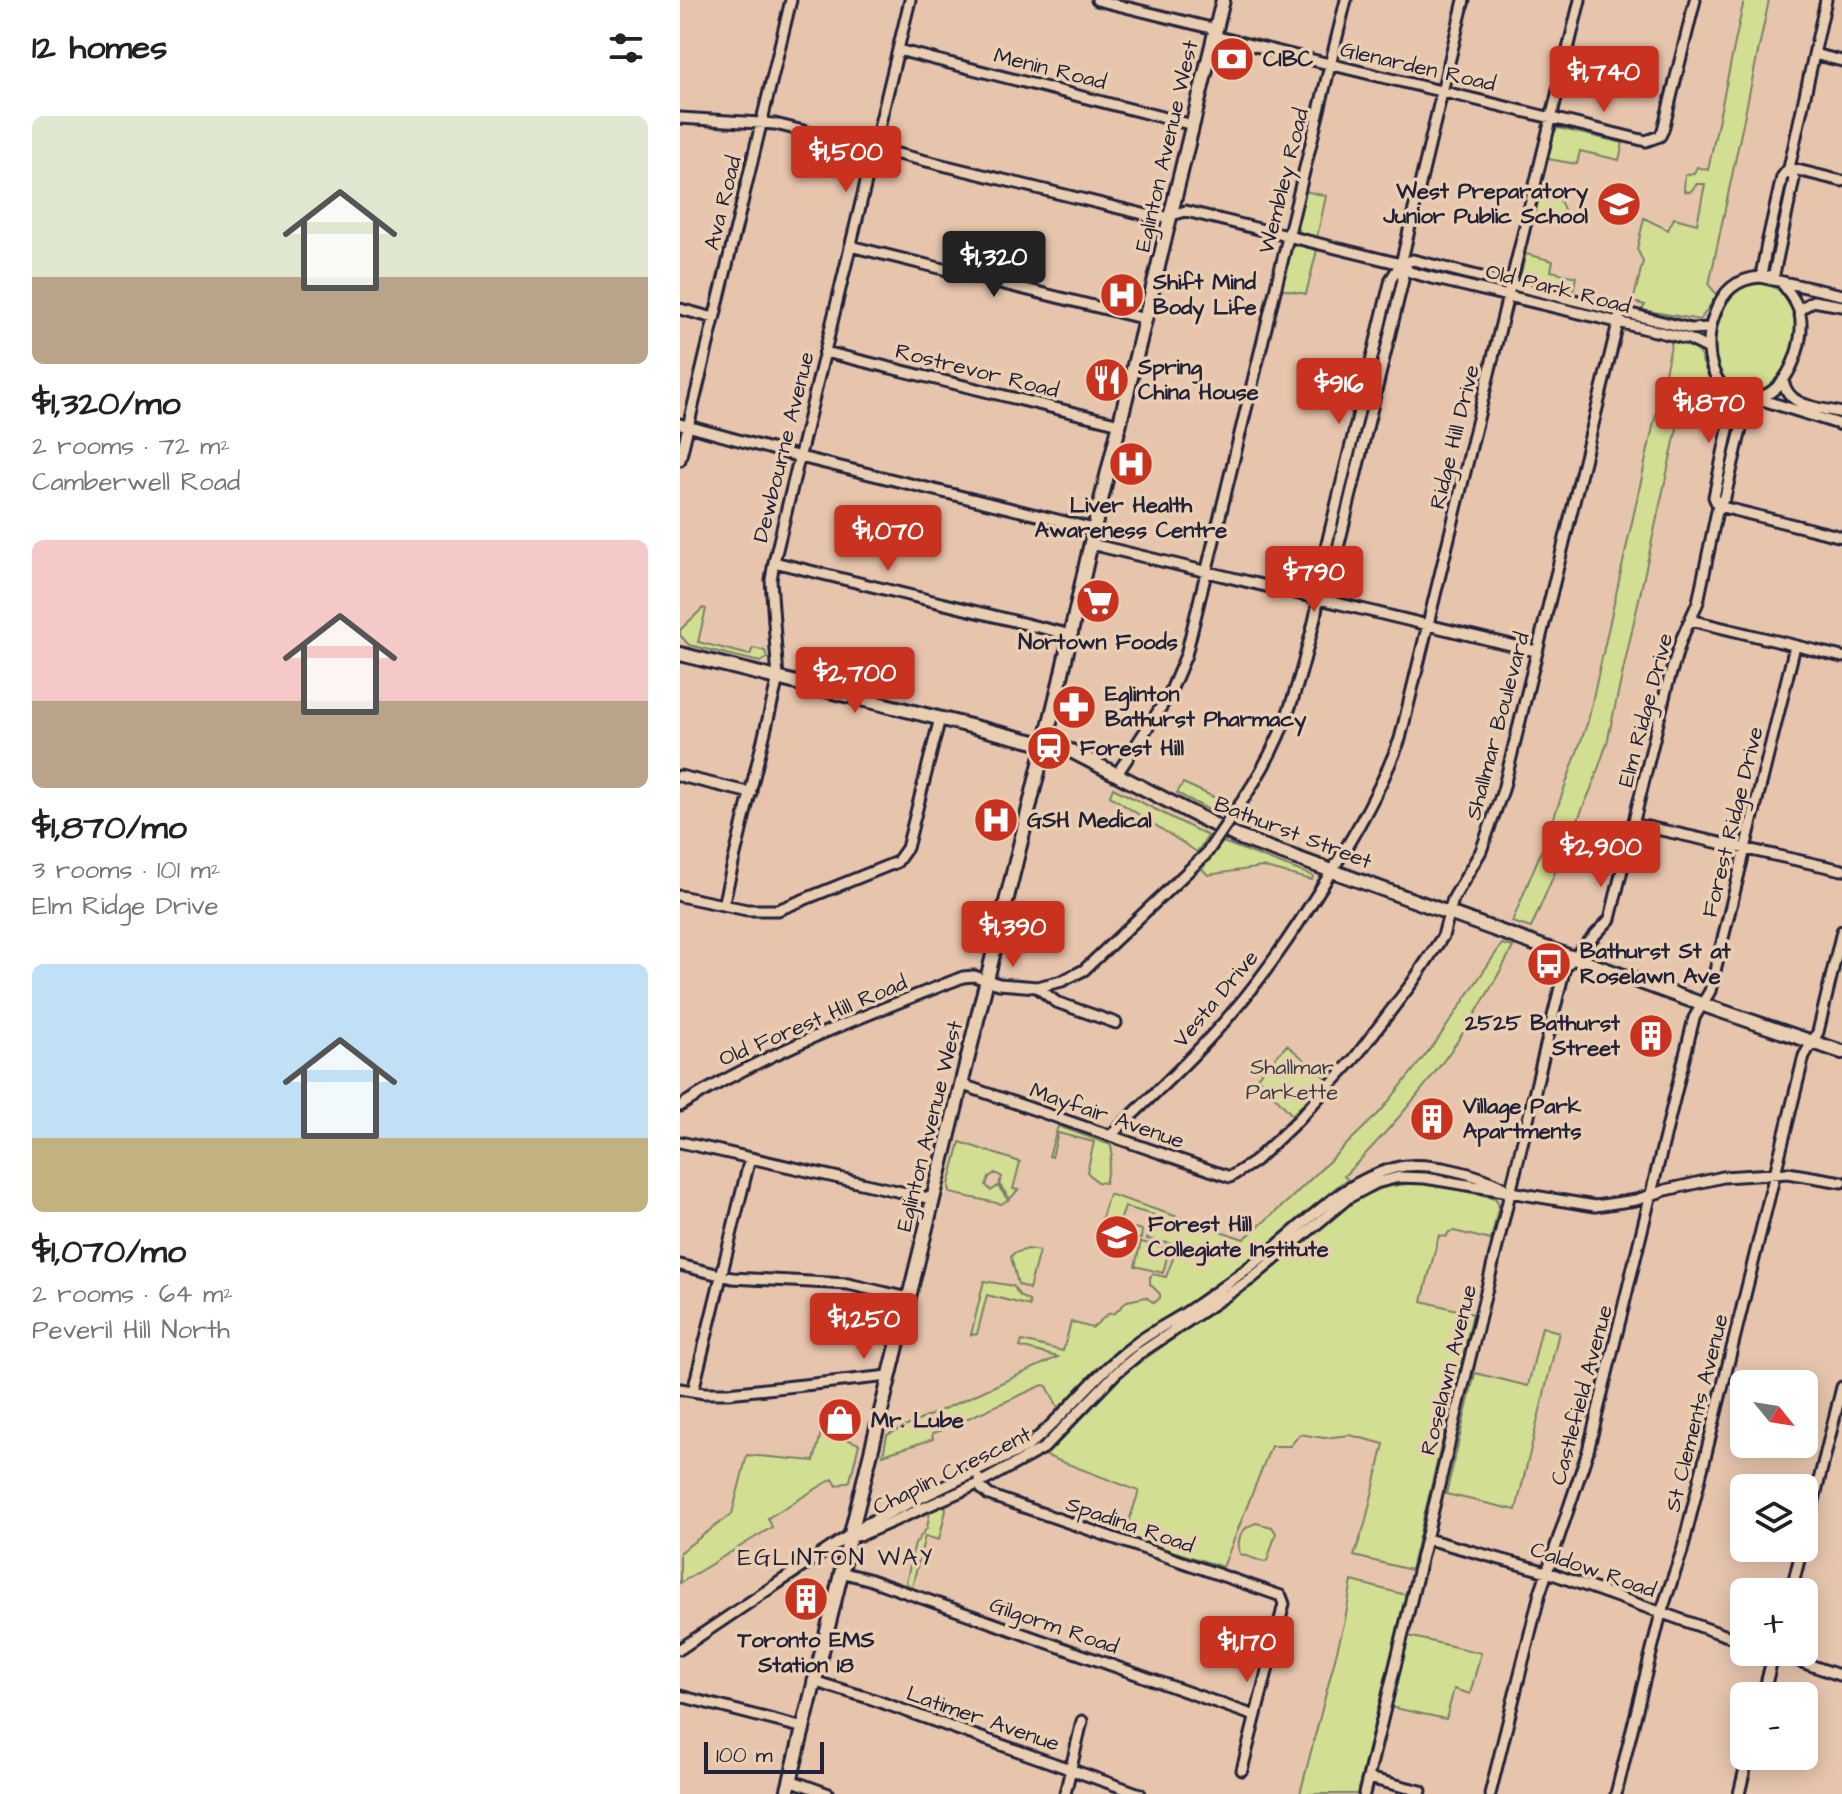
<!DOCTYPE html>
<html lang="en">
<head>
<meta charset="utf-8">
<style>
  :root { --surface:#fff; --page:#f2f2f2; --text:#222; --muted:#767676; --accent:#c8321e }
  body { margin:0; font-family:"Architects Daughter",sans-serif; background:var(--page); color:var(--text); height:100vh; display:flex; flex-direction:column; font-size:30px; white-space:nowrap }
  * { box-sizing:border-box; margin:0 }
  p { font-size:26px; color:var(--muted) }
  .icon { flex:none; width:44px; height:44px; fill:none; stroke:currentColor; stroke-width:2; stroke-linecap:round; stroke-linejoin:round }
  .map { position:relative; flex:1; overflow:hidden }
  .panel { display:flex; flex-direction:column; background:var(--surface); width:680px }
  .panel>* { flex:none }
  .needle { width:52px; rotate:120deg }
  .tools { position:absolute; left:1050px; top:1370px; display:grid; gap:16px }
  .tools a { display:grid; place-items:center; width:88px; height:88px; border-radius:12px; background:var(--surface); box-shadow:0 4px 20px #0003; font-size:40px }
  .scale { position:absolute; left:24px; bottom:20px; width:120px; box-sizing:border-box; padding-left:8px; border:4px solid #22223b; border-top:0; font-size:22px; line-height:28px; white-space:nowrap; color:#22223b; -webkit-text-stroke:6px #eaceb1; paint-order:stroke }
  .price { position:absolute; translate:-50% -68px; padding:0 18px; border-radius:8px; background:var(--accent); color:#fff; font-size:26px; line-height:52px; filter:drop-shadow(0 2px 4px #0008) }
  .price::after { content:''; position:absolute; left:50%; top:48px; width:24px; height:18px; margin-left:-12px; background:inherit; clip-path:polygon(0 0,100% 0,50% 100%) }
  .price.on { background:#222; color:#fff }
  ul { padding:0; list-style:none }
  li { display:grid; align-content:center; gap:16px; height:424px; padding:0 32px }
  li span { display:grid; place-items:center; height:248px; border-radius:12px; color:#555 }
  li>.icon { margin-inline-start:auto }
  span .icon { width:144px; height:144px; fill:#fffc; stroke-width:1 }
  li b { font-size:34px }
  h2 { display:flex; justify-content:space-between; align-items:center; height:96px; padding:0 32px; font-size:34px }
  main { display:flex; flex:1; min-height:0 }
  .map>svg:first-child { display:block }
</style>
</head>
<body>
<main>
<section class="panel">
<h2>12 homes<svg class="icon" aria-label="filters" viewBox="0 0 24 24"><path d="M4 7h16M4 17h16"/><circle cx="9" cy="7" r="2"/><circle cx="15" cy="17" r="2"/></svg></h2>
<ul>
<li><span style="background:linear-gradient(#dfe7d0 65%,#b9a48a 0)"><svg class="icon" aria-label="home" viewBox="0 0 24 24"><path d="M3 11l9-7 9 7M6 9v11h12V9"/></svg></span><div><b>$1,320/mo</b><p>2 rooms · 72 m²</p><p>Camberwell Road</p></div></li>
<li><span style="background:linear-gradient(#f6c9c9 65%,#b9a48a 0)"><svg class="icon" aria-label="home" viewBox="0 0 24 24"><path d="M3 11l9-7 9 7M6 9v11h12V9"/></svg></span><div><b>$1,870/mo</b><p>3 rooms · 101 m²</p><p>Elm Ridge Drive</p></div></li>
<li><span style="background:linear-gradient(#bfe0f5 70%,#c2b280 0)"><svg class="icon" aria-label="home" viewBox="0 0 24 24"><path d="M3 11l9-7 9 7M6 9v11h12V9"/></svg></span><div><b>$1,070/mo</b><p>2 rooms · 64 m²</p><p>Peveril Hill North</p></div></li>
</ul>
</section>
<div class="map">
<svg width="1162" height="1794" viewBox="0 0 1162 1794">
  <rect width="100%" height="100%" fill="#e7c5ad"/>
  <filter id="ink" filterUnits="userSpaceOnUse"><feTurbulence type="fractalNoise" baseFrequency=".0125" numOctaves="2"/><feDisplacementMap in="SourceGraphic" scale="16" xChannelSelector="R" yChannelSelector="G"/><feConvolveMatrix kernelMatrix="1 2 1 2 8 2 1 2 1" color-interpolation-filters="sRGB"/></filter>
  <g filter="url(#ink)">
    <path fill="#d2de91" stroke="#7a8066" stroke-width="2" d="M1064,0H1089L1029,285L1037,295L1020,320L962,310L965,305L953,302L963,261L957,249L964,218L988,230L994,218L1017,224L1025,184H1017L1010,192L1004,191L1005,175L1014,173L1017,167L1028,170Z
      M878,128L943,143L939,160L900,151L897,164L868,159L874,133Z
      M862,184L879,198L885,212L873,223L853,224Z
      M625,191L646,196L637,237L620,232L616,226Z
      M619,245L637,250L626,294L601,289L610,250L612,247Z
      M846,254L873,261L871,271L896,277L893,292L844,282L840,277Z
      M1073,283C1156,284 1105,431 1047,383C1013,356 1037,293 1073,283Z
      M992,341C1031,350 1014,355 1032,381C1037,389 1044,394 1048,402L1005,392L927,743L911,789L851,928L832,922L867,837L908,721Z
      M23,608L26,609L18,642L70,655L73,648L85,651L87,658L80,662L9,645L0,635V630Z
      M503,783L547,803L538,815L497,793Z
      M433,788L528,836L517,852L430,796Z
      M543,842L633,876L632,880L582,867L528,875L522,869Z
      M822,944L833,947C787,1037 735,1105 664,1176L668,1180L660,1184L562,1266L521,1296L452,1340L431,1357L380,1411L367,1386L363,1385L252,1434L253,1439L203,1455L207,1435L378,1357L340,1347L342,1341L383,1351L391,1322L412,1328L428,1314L435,1313L447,1301L466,1297L474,1303L480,1298V1294L470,1284V1277L473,1274L486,1277L498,1245L467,1239L471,1232L474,1215L445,1207L439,1224L462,1230L461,1239L428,1231L421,1221L429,1194L564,1239L608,1201L701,1111L758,1039Z
      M607,1045L647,1079L612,1115L577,1077Z
      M378,1126L431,1145L432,1153L425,1183L417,1182L407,1172L414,1142L378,1133L372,1157L369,1156Z
      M280,1142L340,1162L333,1189L338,1190L330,1199L319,1184L322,1177L315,1173L309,1177L306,1185L311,1191L318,1186L328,1200L321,1204L270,1193L269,1185Z
      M743,1182L815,1198L819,1204L811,1240L774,1231L769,1232L766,1237L759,1235L742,1301L793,1314L731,1570L674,1556L685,1524L704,1444L670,1435L644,1438L620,1434L610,1446H591L543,1567L444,1536L459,1491L364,1455L382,1439L443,1374L592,1270L675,1200L704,1187Z
      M461,1242L489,1249L483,1273L455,1266Z
      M348,1249L359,1251L349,1289L338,1284L331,1257L334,1253Z
      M304,1281L333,1286L340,1296L349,1301L350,1306L307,1295L297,1334L291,1335Z
      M862,1327L879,1332L836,1510L766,1494L795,1373L848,1386Z
      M142,1429L179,1444L170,1481L157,1486L153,1479L144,1484L88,1518L92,1527L0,1583V1552L52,1514L67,1455L134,1461Z
      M265,1504L266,1510L259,1540L245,1536L232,1587L226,1583L235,1544L247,1528L250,1511Z
      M576,1523L592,1527L596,1533L587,1561L584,1562L560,1554C556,1538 561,1528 576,1523Z
      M672,1581L726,1595L677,1794H620L665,1620Z
      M728,1636L801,1653L790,1694L774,1689L766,1719L710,1707Z"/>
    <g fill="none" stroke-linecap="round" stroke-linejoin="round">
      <g stroke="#22223b" stroke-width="15">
        <path id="minor" d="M417,0L535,29
          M534,36L966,141L980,136L983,130L1015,0
          M218,50L513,125
          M1134,54L1162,61
          M0,118L95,124L467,215L484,217L506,211L721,264L730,272L748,277L1009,339L1027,348
          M1109,168L1162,181
          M170,246L466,319
          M721,264L733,260L1011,329L1029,328
          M1085,278L1082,270L1087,244L1102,177L1109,168L1146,0
          M1085,278L1094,274L1114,179L1109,168
          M1101,282C1109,292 1117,302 1120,314C1126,342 1107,397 1073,398C1028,399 1022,344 1035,313C1043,291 1056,279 1080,277L1162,295
          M0,309L34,318
          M1119,310L1133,301L1162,306
          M145,352L440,424
          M1103,380C1108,408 1138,407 1162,413
          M1076,398L1162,425
          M0,424L120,457L414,529
          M0,460L111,0
          M1038,506L1162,537
          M1038,506L1034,497L1054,400L1061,396
          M411,544L856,651
          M94,562L391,635
          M639,598L649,585L723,280L721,264
          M1010,620L1162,657
          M437,774L489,695L506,655L666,0
          M0,776L71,793
          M554,813C593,758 611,714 627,649C633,626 640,605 638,581L711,279L721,264L784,0
          M954,824L1162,870
          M0,896L67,910H98L217,862L227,848L260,718
          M43,905L98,678L91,580L94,562L230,0
          M357,987L376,1002L436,1023
          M280,1084L550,1177L574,1162L618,1120L674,1059L732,983L763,936L773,899L801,851L823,790L941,311
          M0,1106C89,1050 185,1016 283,977L294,976L319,984L357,987L382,981L404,970L526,854
          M430,1136C472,1096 513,1058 551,1014C591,968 624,916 656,864C681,824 703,784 720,739L900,0
          M0,1142L252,1199
          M0,1265L52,1278L168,1284L228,1298
          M0,1389L24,1393H48L209,1376
          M13,1391L70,1158
          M299,1479L301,1488L309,1495L601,1596L604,1604L562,1770
          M169,1538L184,1534L300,1483L364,1448L436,1373L460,1353L571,1279L668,1198L696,1183L719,1177L745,1178L915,1206L956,1200L986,1190L1043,1177L1108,1173L1162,1182
          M747,1539L867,1572L1064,1642
          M1124,1541L1162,1387
          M160,1572L188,1579L575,1716
          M1111,1592L1122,1548
          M0,1649L186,1524L347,1447C385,1416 414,1375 453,1346C469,1333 488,1324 505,1313C534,1294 562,1273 589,1252C630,1220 663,1181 715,1168C745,1160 801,1174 827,1190
          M1092,1652L1162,1676
          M133,1681L189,1698L460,1794
          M0,1696L124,1728
          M1083,1696L1094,1652
          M688,1778L741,1791
          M110,1780L149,1794
          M385,1794L402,1721
          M684,1794L885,967L930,919L987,686L1001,640L1018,602L1038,506L1045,497L1067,404L1061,396
          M810,1794L860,1593L908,1451L1014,1018L1030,991L1115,646
          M936,1794L981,1613L1002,1551L1124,1056L1138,1032L1162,931
          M1059,1794L1068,1756"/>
      </g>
      <g stroke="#22223b" stroke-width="18">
        <path id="major" d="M0,654L391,751L558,837L1038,1010L1162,1052
          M107,1794L380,682L414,529L543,0"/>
      </g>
      <use href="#minor" stroke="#eaceb1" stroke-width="9"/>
      <use href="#major" stroke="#eaceb1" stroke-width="12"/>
      <g stroke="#22223b" stroke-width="15" stroke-linecap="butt">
        <path id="minor-bridge" d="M526,854L554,813"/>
      </g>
      <use href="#minor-bridge" stroke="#eaceb1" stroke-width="9"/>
    </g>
  </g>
  <defs>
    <g id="bank-disc" transform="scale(2.3)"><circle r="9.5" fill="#c8321e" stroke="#eaceb1"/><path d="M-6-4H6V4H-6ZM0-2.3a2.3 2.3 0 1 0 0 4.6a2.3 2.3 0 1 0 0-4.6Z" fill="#fff"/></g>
    <g id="school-disc" transform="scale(2.3)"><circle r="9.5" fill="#c8321e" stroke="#eaceb1"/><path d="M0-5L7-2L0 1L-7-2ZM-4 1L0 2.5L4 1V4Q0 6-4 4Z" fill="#fff"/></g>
    <g id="hospital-disc" transform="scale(2.3)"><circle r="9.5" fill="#c8321e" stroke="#eaceb1"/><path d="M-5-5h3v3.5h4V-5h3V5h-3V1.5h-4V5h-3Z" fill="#fff"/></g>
    <g id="restaurant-disc" transform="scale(2.3)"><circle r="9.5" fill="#c8321e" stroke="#eaceb1"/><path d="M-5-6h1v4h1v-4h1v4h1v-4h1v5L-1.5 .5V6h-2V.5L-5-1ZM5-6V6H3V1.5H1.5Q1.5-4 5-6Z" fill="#fff"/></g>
    <g id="supermarket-disc" transform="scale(2.3)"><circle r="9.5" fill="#c8321e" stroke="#eaceb1"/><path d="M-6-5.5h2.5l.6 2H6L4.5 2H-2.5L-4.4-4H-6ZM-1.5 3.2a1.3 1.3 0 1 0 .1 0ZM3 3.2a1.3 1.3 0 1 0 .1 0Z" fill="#fff"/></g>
    <g id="pharmacy-disc" transform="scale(2.3)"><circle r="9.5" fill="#c8321e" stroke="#eaceb1"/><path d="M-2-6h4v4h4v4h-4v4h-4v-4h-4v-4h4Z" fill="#fff"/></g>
    <g id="station-disc" transform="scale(2.3)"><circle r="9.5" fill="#c8321e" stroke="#eaceb1"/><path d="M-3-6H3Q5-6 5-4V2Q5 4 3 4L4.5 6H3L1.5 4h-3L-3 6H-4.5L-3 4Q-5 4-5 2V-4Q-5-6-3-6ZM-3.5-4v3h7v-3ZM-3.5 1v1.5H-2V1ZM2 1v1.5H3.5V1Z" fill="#fff"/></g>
    <g id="bus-disc" transform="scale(2.3)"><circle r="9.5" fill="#c8321e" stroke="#eaceb1"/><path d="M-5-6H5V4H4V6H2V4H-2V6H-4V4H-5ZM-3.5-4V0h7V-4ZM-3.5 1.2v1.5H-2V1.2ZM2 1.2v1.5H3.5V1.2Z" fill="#fff"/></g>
    <g id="building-disc" transform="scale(2.3)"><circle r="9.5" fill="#c8321e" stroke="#eaceb1"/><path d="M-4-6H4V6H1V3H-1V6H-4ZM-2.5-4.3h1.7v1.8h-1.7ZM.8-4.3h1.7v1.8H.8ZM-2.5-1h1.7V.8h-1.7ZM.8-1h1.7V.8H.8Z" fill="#fff"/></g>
    <g id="shop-disc" transform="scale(2.3)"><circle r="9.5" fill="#c8321e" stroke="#eaceb1"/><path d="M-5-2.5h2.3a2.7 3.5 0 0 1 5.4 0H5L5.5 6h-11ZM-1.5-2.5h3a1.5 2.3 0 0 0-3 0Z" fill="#fff"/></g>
  </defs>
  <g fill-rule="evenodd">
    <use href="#bank-disc" x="552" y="59"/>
    <use href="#school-disc" x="939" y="204"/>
    <use href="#hospital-disc" x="442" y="295"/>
    <use href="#restaurant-disc" x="427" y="380"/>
    <use href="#hospital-disc" x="451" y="464"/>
    <use href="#supermarket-disc" x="418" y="601"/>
    <use href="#pharmacy-disc" x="394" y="707"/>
    <use href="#station-disc" x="369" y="748"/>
    <use href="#hospital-disc" x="316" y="820"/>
    <use href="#bus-disc" x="869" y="964"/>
    <use href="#building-disc" x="971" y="1036"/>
    <use href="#building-disc" x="752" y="1119"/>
    <use href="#school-disc" x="437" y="1237"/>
    <use href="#shop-disc" x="160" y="1420"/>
    <use href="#building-disc" x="126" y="1599"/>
  </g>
  <g text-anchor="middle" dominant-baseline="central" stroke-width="7" stroke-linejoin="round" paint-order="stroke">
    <g font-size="22" font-weight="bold" fill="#22223b" stroke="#eaceb1" text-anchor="start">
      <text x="583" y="59">CIBC</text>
      <text x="908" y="191" text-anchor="end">West Preparatory<tspan x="908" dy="25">Junior Public School</tspan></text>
      <text x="473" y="282">Shift Mind<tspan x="473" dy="25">Body Life</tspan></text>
      <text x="458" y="367">Spring<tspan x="458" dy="25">China House</tspan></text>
      <text x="451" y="505" text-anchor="middle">Liver Health<tspan x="451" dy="25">Awareness Centre</tspan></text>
      <text x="418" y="642" text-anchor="middle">Nortown Foods</text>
      <text x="425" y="694">Eglinton<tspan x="425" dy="25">Bathurst Pharmacy</tspan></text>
      <text x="400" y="748">Forest Hill</text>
      <text x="347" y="820">GSH Medical</text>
      <text x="900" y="951">Bathurst St at<tspan x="900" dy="25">Roselawn Ave</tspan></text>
      <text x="940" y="1023" text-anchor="end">2525 Bathurst<tspan x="940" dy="25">Street</tspan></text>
      <text x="783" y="1106">Village Park<tspan x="783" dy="25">Apartments</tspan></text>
      <text x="468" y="1224">Forest Hill<tspan x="468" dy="25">Collegiate Institute</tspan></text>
      <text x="191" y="1420">Mr. Lube</text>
      <text x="126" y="1640" text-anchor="middle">Toronto EMS<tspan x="126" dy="25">Station 18</tspan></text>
    </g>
    <g font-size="22" fill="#22223b" stroke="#eaceb1">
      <text transform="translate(738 67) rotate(13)">Glenarden Road</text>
      <text transform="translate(370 69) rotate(14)">Menin Road</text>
      <text transform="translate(487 146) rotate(-77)">Eglinton Avenue West</text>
      <text transform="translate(604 181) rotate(-76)">Wembley Road</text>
      <text transform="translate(43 203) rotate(-76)">Ava Road</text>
      <text transform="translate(878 289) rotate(14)">Old Park Road</text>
      <text transform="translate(297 371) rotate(14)">Rostrevor Road</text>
      <text transform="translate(775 437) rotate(-76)">Ridge Hill Drive</text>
      <text transform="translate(104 447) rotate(-76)">Dewbourne Avenue</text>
      <text transform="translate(966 710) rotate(-75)">Elm Ridge Drive</text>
      <text transform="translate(818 726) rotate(-75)">Shallmar Boulevard</text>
      <text transform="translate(1053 822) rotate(-76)">Forest Ridge Drive</text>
      <text transform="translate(613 833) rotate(21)">Bathurst Street</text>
      <text transform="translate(536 999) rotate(-50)">Vesta Drive</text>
      <text transform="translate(133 1021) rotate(-23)">Old Forest Hill Road</text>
      <text transform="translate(427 1116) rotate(19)">Mayfair Avenue</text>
      <text transform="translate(250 1126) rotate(-76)">Eglinton Avenue West</text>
      <text transform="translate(769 1370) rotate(-76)">Roselawn Avenue</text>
      <text transform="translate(902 1395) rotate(-75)">Castlefield Avenue</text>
      <text transform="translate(1017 1413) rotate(-76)">St Clements Avenue</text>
      <text transform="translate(272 1471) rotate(-26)">Chaplin Crescent</text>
      <text transform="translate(450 1525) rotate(19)">Spadina Road</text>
      <text transform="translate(913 1570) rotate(19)">Caldow Road</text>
      <text transform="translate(374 1626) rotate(19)">Gilgorm Road</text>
      <text transform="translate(303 1719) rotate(19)">Latimer Avenue</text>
    </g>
    <g font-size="22" fill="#3c3e48" stroke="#eaceb1">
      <text x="612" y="1067">Shallmar<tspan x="612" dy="25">Parkette</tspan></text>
    </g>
    <g font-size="24" letter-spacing="2" fill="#22223b" stroke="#eaceb1">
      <text x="156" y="1558">EGLINTON WAY</text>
    </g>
  </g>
</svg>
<div class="tools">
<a><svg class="needle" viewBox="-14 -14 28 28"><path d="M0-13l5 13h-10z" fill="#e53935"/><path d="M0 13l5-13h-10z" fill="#767676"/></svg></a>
<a><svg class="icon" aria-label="layers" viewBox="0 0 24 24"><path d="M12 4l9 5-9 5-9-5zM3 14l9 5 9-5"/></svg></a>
<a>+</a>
<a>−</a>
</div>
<div class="scale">100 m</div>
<b class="price" style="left:924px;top:114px">$1,740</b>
<b class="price" style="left:166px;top:194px">$1,500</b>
<b class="price on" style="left:314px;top:299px">$1,320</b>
<b class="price" style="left:659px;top:426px">$916</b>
<b class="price" style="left:1029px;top:445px">$1,870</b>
<b class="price" style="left:208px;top:573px">$1,070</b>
<b class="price" style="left:634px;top:614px">$790</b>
<b class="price" style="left:175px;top:715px">$2,700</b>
<b class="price" style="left:921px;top:889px">$2,900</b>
<b class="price" style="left:333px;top:969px">$1,390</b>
<b class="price" style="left:184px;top:1361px">$1,250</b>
<b class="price" style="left:567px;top:1684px">$1,170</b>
</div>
</main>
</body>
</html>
